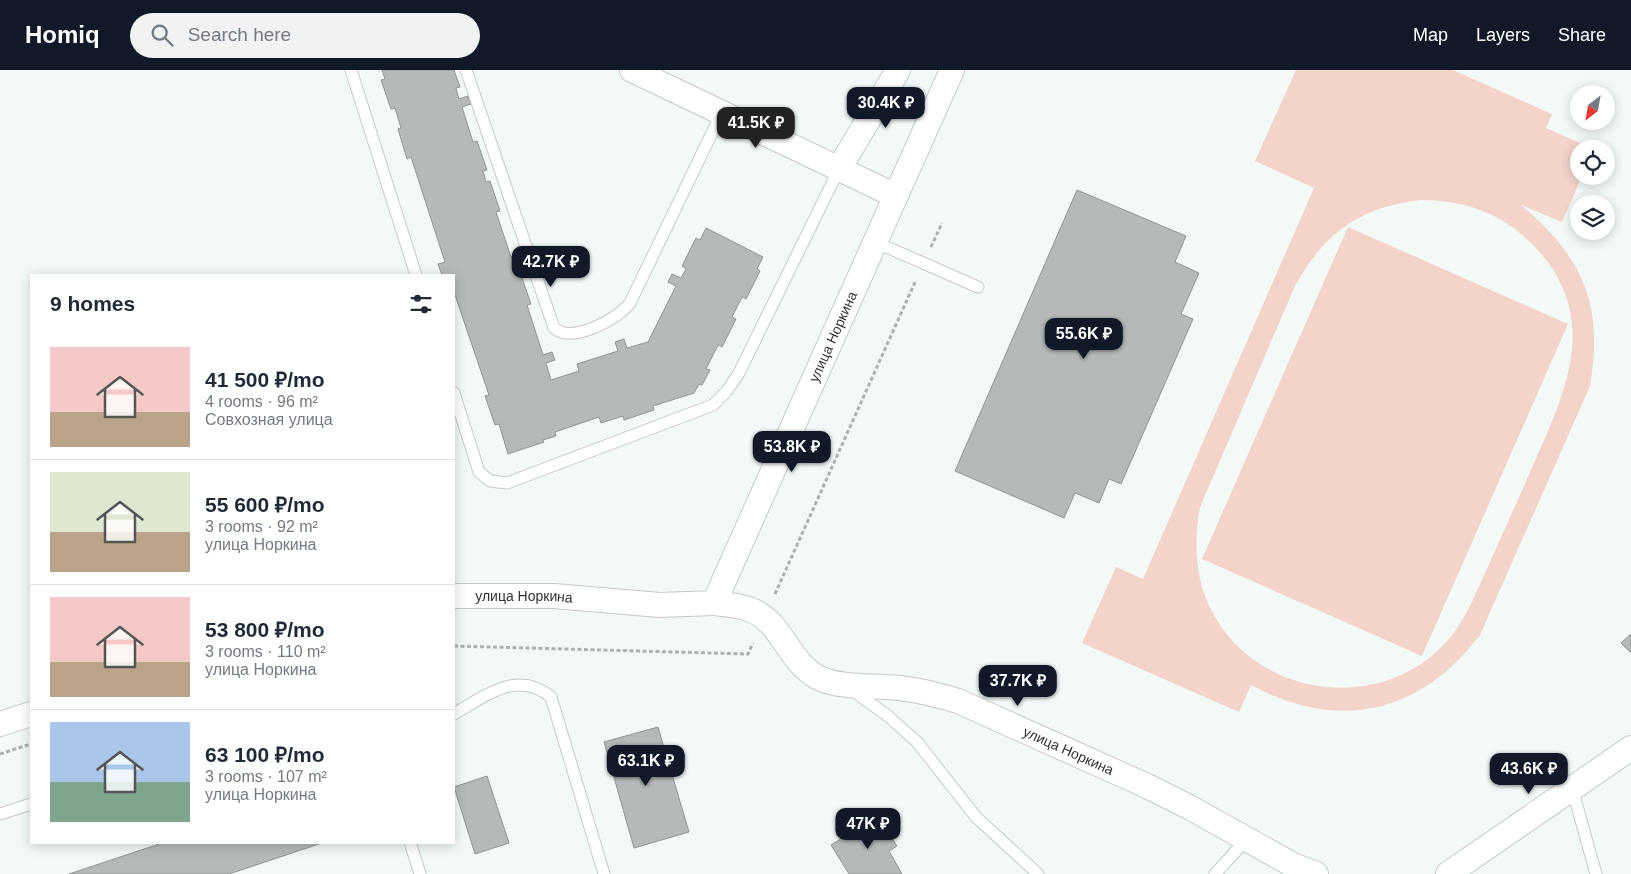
<!DOCTYPE html>
<html lang="en">
<head>
<meta charset="utf-8">
<style>
  :root { --surface:#fff; --page:#f2f2f3; --text:#1f2937; --muted:#747a83; --line:#e0e1e3; --accent:#111827 }
  body { margin:0; font-family:Helvetica,sans-serif; background:var(--page); color:var(--text); height:100vh; display:flex; flex-direction:column; font-size:19px; white-space:nowrap }
  * { box-sizing:border-box; margin:0 }
  p { font-size:16px; color:var(--muted) }
  .icon { flex:none; width:28px; height:28px; fill:none; stroke:currentColor; stroke-width:2; stroke-linecap:round; stroke-linejoin:round }
  .map { position:relative; flex:1; overflow:hidden }
  .details { position:absolute; left:30px; top:204px; width:425px; height:570px; display:flex; flex-direction:column; background:var(--surface); border-radius:0px; box-shadow:0 2px 12px #0003 }
  .details>* { flex:none }
  .needle { width:32px; rotate:211deg }
  .controls { position:absolute; left:1570px; top:15px; display:grid; gap:10px }
  .controls a { display:grid; place-items:center; width:45px; height:45px; border-radius:50%; background:var(--surface); box-shadow:0 2px 12px #0003; font-size:25px }
  .price { position:absolute; translate:-50% -42px; padding:0 11px; border-radius:10px; background:var(--accent); color:#fff; font-size:16px; line-height:32px; filter:drop-shadow(0 1px 2px #0008) }
  .price::after { content:''; position:absolute; left:50%; top:30px; width:15px; height:11px; margin-left:-8px; background:inherit; clip-path:polygon(0 0,100% 0,50% 100%) }
  .price.active { background:#222; color:#fff }
  ul { padding:0; list-style:none }
  li { display:flex; align-items:center; gap:15px; height:125px; padding:0 20px }
  li+li { border-top:1px solid var(--line) }
  li span { display:grid; place-items:center; flex:none; width:140px; height:100px; border-radius:0px; color:#555 }
  li>.icon { margin-inline-start:auto }
  span .icon { width:60px; height:60px; fill:#fffc; stroke-width:1 }
  li b { font-size:21px }
  h2 { display:flex; justify-content:space-between; align-items:center; height:60px; padding:0 20px; font-size:21px }
  header { display:flex; align-items:center; gap:30px; box-sizing:border-box; height:70px; padding:0 25px; background:var(--accent); color:#fff }
  header strong { font-size:24px }
  nav { display:flex; gap:28px; margin-inline-start:auto; font-size:18px }
  .search { width:350px; height:45px; background:var(--page); display:flex; align-items:center; gap:12px; box-sizing:border-box; padding:0 18px; border-radius:28px; color:var(--muted); font-size:19px }
  .map>svg:first-child { display:block }
</style>
</head>
<body>
<header>
<strong>Homiq</strong>
<div class="search"><svg class="icon" aria-label="search" viewBox="0 0 24 24"><circle cx="10" cy="10" r="6"/><path d="M15 15l6 6"/></svg>Search here</div>
<nav><a>Map</a><a>Layers</a><a>Share</a></nav>
</header>
<div class="map">
<svg width="1631" height="804" viewBox="0 0 1631 804">
  <rect width="100%" height="100%" fill="#f2f9f6"/>
  <path fill="#f4d3cb" fill-rule="evenodd" d="M1296,0H1453L1552,44L1546,58L1593,79H1579V106H1582L1562,152L1521,135C1583,187 1604,235 1590,316L1480,565C1420,644 1339,662 1251,615L1239,642L1082,573L1116,497L1143,509L1314,118L1255,91ZM1420,130C1464,130 1502,143 1533,175C1606,250 1562,328 1528,407C1509,449 1491,490 1472,532C1465,545 1458,559 1448,570C1385,643 1263,630 1215,547C1195,513 1193,475 1200,437L1295,216C1324,163 1360,137 1420,130Z
    M1348,157L1568,254L1422,586L1202,489Z"/>
  <path fill="#b5bab8" stroke="#909593" d="M382,0H454L460,17L456,18L459,29L468,26L471,34L462,37L473,72L477,71L487,100L483,101L486,112L490,111L500,141L496,142L511,187L520,184L522,192L513,195L517,206L521,205L531,234L527,235L543,285L552,282L555,290L546,293L551,310L579,301L577,294L618,281L615,272L624,269L627,278L648,272L676,216L668,212L672,204L681,208L686,199L682,196L696,168L700,170L706,158L763,187L757,199L760,201L746,229L742,227L732,247L736,249L722,277L718,275L706,299L710,300L702,315L699,314L694,323L653,336L654,340L624,350L623,346L601,353L599,347L555,362L556,366L543,370L544,372L508,384L499,354L495,355L485,326L489,325L454,222V205H442L438,194L445,192L411,87L407,89L398,59L401,58L395,38L391,39L381,10L385,9Z
    M1077,120L1186,166L1175,192L1199,203L1181,244L1193,249L1121,414L1109,409L1099,433L1075,423L1064,448L955,401Z
    M1631,564V583L1621,573Z
    M658,657L689,762L634,778L604,672Z
    M487,706L509,773L475,784L454,717Z
    M878,746L897,776L889,781L902,804H849L831,775Z
    M165,772H325L229,804H69Z"/>
  <g fill="none" stroke-linecap="round" stroke-linejoin="round">
    <g stroke="#c5cac8" stroke-width="13">
      <path id="lane" d="M351,0L416,205
        M466,0L554,258C572,274 618,249 630,233L722,42
        M875,172L978,217
        M454,323L479,402L490,411L507,413L713,335L726,322L739,303L840,97
        M852,620L888,646L917,672L976,747L1038,804
        M454,644C485,626 518,599 551,627L604,804
        M1572,718L1596,804
        M0,744L31,734
        M410,772L420,804
        M1215,804L1247,769"/>
    </g>
    <g stroke="#c5cac8" stroke-width="26">
      <g id="street">
        <path d="M632,0L896,126"/>
        <path d="M840,97L898,0"/>
        <path id="s1" d="M454,526H554L660,535L714,533L952,0"/>
        <path id="s2" d="M714,533C726,535 740,535 751,540C782,552 788,591 817,607C841,619 873,615 899,618C920,620 938,625 958,631L1147,716L1189,737L1293,795L1316,804"/>
        <path d="M0,654L31,644"/>
        <path d="M1448,804L1631,678"/>
      </g>
    </g>
    <path stroke="#adb2b0" stroke-width="3" stroke-dasharray="4 2.5" stroke-linecap="butt" d="M931,177L942,153
      M775,524L916,210
      M454,576L748,584L753,573
      M0,684L31,674"/>
    <use href="#lane" stroke="#fff" stroke-width="11"/>
    <use href="#street" stroke="#fff" stroke-width="24"/>
  </g>
  <g text-anchor="middle" dominant-baseline="central" stroke-width="4" stroke-linejoin="round" paint-order="stroke">
    <g font-size="14" fill="#313332" stroke="#fff">
      <text stroke="none"><textPath href="#s1" startOffset="552">улица Норкина</textPath></text>
      <text stroke="none"><textPath href="#s1" startOffset="70">улица Норкина</textPath></text>
      <text stroke="none"><textPath href="#s2" startOffset="398">улица Норкина</textPath></text>
    </g>
  </g>
</svg>
<div class="controls">
<a><svg class="needle" viewBox="-14 -14 28 28"><path d="M0-13l5 13h-10z" fill="#e53935"/><path d="M0 13l5-13h-10z" fill="#747a83"/></svg></a>
<a><svg class="icon" aria-label="locate" viewBox="0 0 24 24"><circle cx="12" cy="12" r="6"/><path d="M12 2v4M12 18v4M2 12h4M18 12h4"/></svg></a>
<a><svg class="icon" aria-label="layers" viewBox="0 0 24 24"><path d="M12 4l9 5-9 5-9-5zM3 14l9 5 9-5"/></svg></a>
</div>
<b class="price" style="left:886px;top:59px">30.4K ₽</b>
<b class="price active" style="left:756px;top:79px">41.5K ₽</b>
<b class="price" style="left:551px;top:218px">42.7K ₽</b>
<b class="price" style="left:1084px;top:290px">55.6K ₽</b>
<b class="price" style="left:792px;top:403px">53.8K ₽</b>
<b class="price" style="left:1018px;top:637px">37.7K ₽</b>
<b class="price" style="left:646px;top:717px">63.1K ₽</b>
<b class="price" style="left:1529px;top:725px">43.6K ₽</b>
<b class="price" style="left:868px;top:780px">47K ₽</b>
<section class="details">
<h2>9 homes<svg class="icon" aria-label="filters" viewBox="0 0 24 24"><path d="M4 7h16M4 17h16"/><circle cx="9" cy="7" r="2"/><circle cx="15" cy="17" r="2"/></svg></h2>
<ul>
<li><span style="background:linear-gradient(#f6c9c9 65%,#b9a48a 0)"><svg class="icon" aria-label="home" viewBox="0 0 24 24"><path d="M3 11l9-7 9 7M6 9v11h12V9"/></svg></span><div><b>41 500 ₽/mo</b><p>4 rooms · 96 m²</p><p>Совхозная улица</p></div></li>
<li><span style="background:linear-gradient(#dfe7d0 60%,#b9a48a 0)"><svg class="icon" aria-label="home" viewBox="0 0 24 24"><path d="M3 11l9-7 9 7M6 9v11h12V9"/></svg></span><div><b>55 600 ₽/mo</b><p>3 rooms · 92 m²</p><p>улица Норкина</p></div></li>
<li><span style="background:linear-gradient(#f6c9c9 65%,#b9a48a 0)"><svg class="icon" aria-label="home" viewBox="0 0 24 24"><path d="M3 11l9-7 9 7M6 9v11h12V9"/></svg></span><div><b>53 800 ₽/mo</b><p>3 rooms · 110 m²</p><p>улица Норкина</p></div></li>
<li><span style="background:linear-gradient(#a9c7e8 60%,#7fa58c 0)"><svg class="icon" aria-label="home" viewBox="0 0 24 24"><path d="M3 11l9-7 9 7M6 9v11h12V9"/></svg></span><div><b>63 100 ₽/mo</b><p>3 rooms · 107 m²</p><p>улица Норкина</p></div></li>
</ul>
</section>
</div>
</body>
</html>
